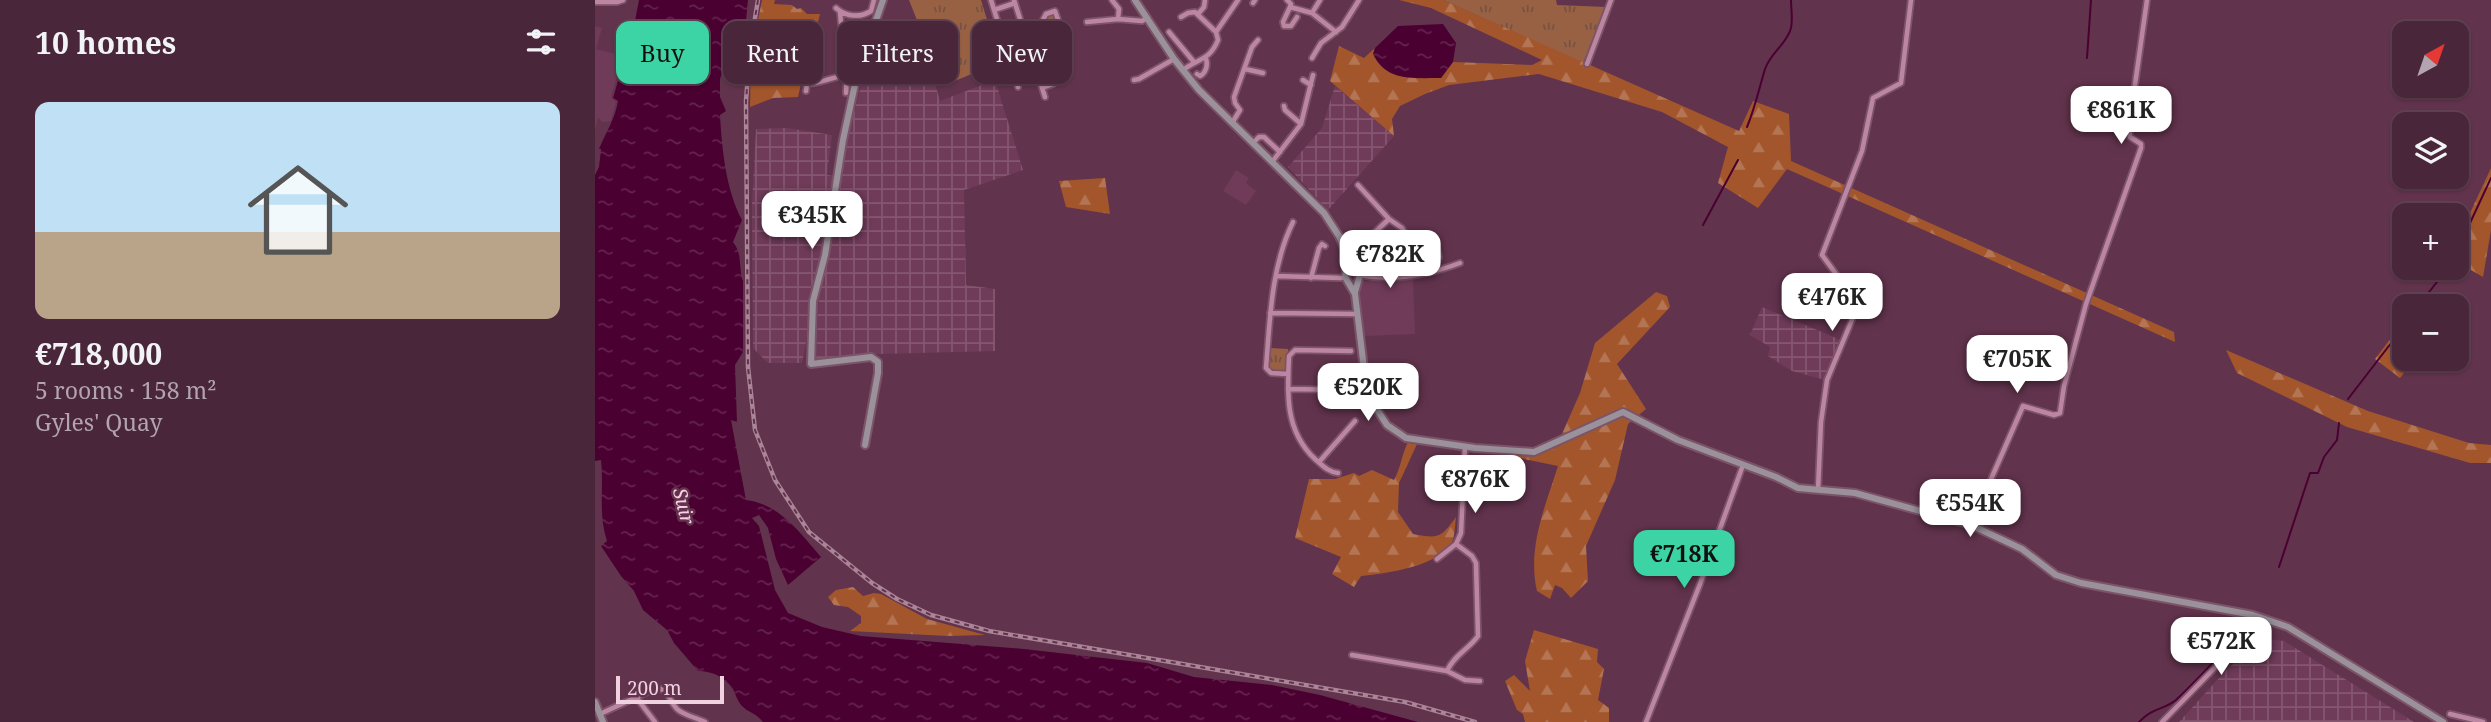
<!DOCTYPE html>
<html lang="en">
<head>
<meta charset="utf-8">
<style>
  :root { --surface:#4a263a; --page:#543245; --text:#f1f3f6; --muted:#b2a5af; --line:#614354; --accent:#3cd4a4 }
  body { margin:0; font-family:"Noto Serif",serif; background:var(--page); color:var(--text); height:100vh; display:flex; flex-direction:column; font-size:26px; white-space:nowrap }
  * { box-sizing:border-box; margin:0 }
  p { font-size:23px; color:var(--muted) }
  .icon { flex:none; width:38px; height:38px; fill:none; stroke:currentColor; stroke-width:2; stroke-linecap:round; stroke-linejoin:round }
  .map { position:relative; flex:1; overflow:hidden }
  .details { display:flex; flex-direction:column; background:var(--surface); width:595px }
  .details>* { flex:none }
  .guide { position:absolute; left:21px; top:21px; width:665px; height:63px; display:flex; gap:14px }
  .needle { width:46px; rotate:40deg }
  .tools { position:absolute; left:1797px; top:21px; display:grid; gap:14px }
  .tools a { display:grid; place-items:center; width:77px; height:77px; border-radius:14px; background:var(--surface); box-shadow:0 2px 5px #0004,0 0 0 2px var(--line); font-size:35px }
  .scale { position:absolute; left:21px; bottom:18px; width:108px; box-sizing:border-box; padding-left:7px; border:4px solid #efd1df; border-top:0; font-size:19px; line-height:24px; white-space:nowrap; color:#efd1df; -webkit-text-stroke:5px #62334d; paint-order:stroke }
  .price { position:absolute; translate:-50% -60px; padding:0 16px; border-radius:14px; background:#fff; color:#222; font-size:23px; line-height:46px; filter:drop-shadow(0 2px 4px #0008) }
  .price::after { content:''; position:absolute; left:50%; top:42px; width:21px; height:16px; margin-left:-10px; background:inherit; clip-path:polygon(0 0,100% 0,50% 100%) }
  .price.active { background:var(--accent); color:#111 }
  ul { padding:0; list-style:none }
  li { display:grid; align-content:center; gap:14px; height:371px; padding:0 35px }
  li+li { border-top:2px solid var(--line) }
  li span { display:grid; place-items:center; height:217px; border-radius:14px; color:#555 }
  li>.icon { margin-inline-start:auto }
  span .icon { width:126px; height:126px; fill:#fffc; stroke-width:1 }
  li b { font-size:30px }
  h2 { display:flex; justify-content:space-between; align-items:center; height:84px; padding:0 35px; font-size:30px }
  .chip { padding:0 24px; border-radius:14px; background:var(--surface); box-shadow:0 2px 5px #0004,0 0 0 2px var(--line); font-size:24px; line-height:63px }
  .chip.active { background:var(--accent); color:#111 }
  main { display:flex; flex:1; min-height:0 }
  .map>svg:first-child { display:block }
</style>
</head>
<body>
<main>
<section class="details">
<h2>10 homes<svg class="icon" aria-label="filters" viewBox="0 0 24 24"><path d="M4 7h16M4 17h16"/><circle cx="9" cy="7" r="2"/><circle cx="15" cy="17" r="2"/></svg></h2>
<ul>
<li><span style="background:linear-gradient(#bfe0f5 60%,#b9a48a 0)"><svg class="icon" aria-label="home" viewBox="0 0 24 24"><path d="M3 11l9-7 9 7M6 9v11h12V9"/></svg></span><div><b>€718,000</b><p>5 rooms · 158 m²</p><p>Gyles' Quay</p></div></li>
</ul>
</section>
<div class="map">
<svg width="1896" height="722" viewBox="0 0 1896 722">
  <defs>
    <pattern id="industrial-grid" width="8" height="8" patternUnits="userSpaceOnUse" patternTransform="scale(1.75)"><rect width="8" height="8" fill="#703b59"/><path d="M0 4h8M4 0v8" fill="none" stroke="#855670"/></pattern>
    <pattern id="grass-tufts" width="24" height="20" patternUnits="userSpaceOnUse" patternTransform="scale(1.75)"><rect width="24" height="20" fill="#996144"/><path d="M3 7l-1-3M5 7V3M7 7l1-3M15 17l-1-3M17 17v-4M19 17l1-3" fill="none" stroke="#755244"/></pattern>
    <pattern id="forest-firs" width="22" height="20" patternUnits="userSpaceOnUse" patternTransform="scale(1.75)"><rect width="22" height="20" fill="#a3562c"/><path d="M5 1l3.5 6h-7zM16 11l3.5 6h-7z" fill="#b47554"/></pattern>
    <pattern id="water-ripples" width="26" height="14" patternUnits="userSpaceOnUse" patternTransform="scale(1.75)"><rect width="26" height="14" fill="#4a0031"/><path d="M2 4q2-2 4 0t4 0M15 11q2-2 4 0t4 0" fill="none" stroke="#64244e"/></pattern>
  </defs>
  <rect width="100%" height="100%" fill="#62334d"/>
  <path fill="#703b59" d="M0,26L7,28L1,49L28,56L16,97L21,102L16,121L7,122L3,117L0,131Z
    M641,170L654,178L651,183L661,191L651,205L628,191Z
    M818,279L820,334L768,336L762,288L765,281Z"/>
  <path fill="url(#industrial-grid)" d="M326,34L345,101L400,80L428,170L369,190L371,285L400,289V351L282,354L221,361L224,291L234,255L252,140L275,51Z
    M740,86L799,136L733,210L693,167L727,128Z
    M192,128L237,135L232,175L239,176L228,248L214,295L213,332L207,363H173L158,348L157,204L161,129Z
    M1167,307L1246,340L1230,380L1197,371L1173,356L1175,347L1155,335Z
    M1673,639L1689,641L1819,722H1584L1634,667Z"/>
  <path fill="url(#grass-tufts)" d="M314,0H386L405,62L348,86Z
    M848,0H961L962,5L1011,7L988,63Z
    M457,14L460,15L461,18L458,19L461,28H464L463,33L458,35L451,31L436,36L434,28L448,24L452,15Z
    M675,348L693,349L692,368L690,372L673,369Z"/>
  <path fill="url(#forest-firs)" d="M167,0H180L179,4L197,5L202,9L206,8L212,14H225L217,46L220,57L214,78L207,79L203,97L178,98L155,107L156,55Z
    M804,0H848L1144,131L1158,101L1194,114L1196,161L1579,332L1580,342L1192,169L1163,208L1123,183L1133,147L1067,112L944,74L854,85L830,94L805,106L797,119L799,136L735,81L744,46L769,58L780,48L778,54L846,78L858,62L937,65L947,60L836,8Z
    M1896,168V230L1888,277L1862,262V241Z
    M510,178L515,214L471,207L464,181Z
    M1061,292L1072,296L1075,307L1022,364L1051,409L1033,424L1020,480L991,546L993,581L976,598L967,588L960,585L955,599L942,591C932,548 950,507 963,466L910,455L949,444L967,434L985,393L1000,343Z
    M1809,321L1810,359H1820L1805,378L1780,359Z
    M1631,350L1773,411L1874,443L1896,445V463H1875L1752,427L1642,373Z
    M813,442L822,444L804,483L803,512L818,534C843,539 846,538 861,517C860,524 860,534 858,540C845,567 792,573 766,576L759,587L737,574L746,557L700,538L714,479H740L759,473L764,476L777,470L799,480C806,467 807,454 813,442Z
    M258,587L268,596L279,593L286,594L332,619L390,635L353,636L255,631L266,623V616L253,607L239,605L233,597L241,590Z
    M939,630L1003,649L1002,662L1009,669L1003,700L1014,708V722H930L928,714L922,710L910,681L919,675L935,691L930,661Z"/>
  <path fill="url(#water-ripples)" d="M44,0H153L150,30L142,39L140,50L130,64L125,79V97L131,111L125,115C127,150 131,190 147,220L138,242C148,254 143,267 148,281V352L140,365L142,422L136,420L151,500C185,504 205,533 226,557L193,585L181,559L173,528L164,515L157,518L164,526L180,590L193,613L227,627L266,636L429,649L552,663L599,677L677,685L725,695L823,722H168C160,712 153,713 146,705C142,700 141,695 138,689C130,677 117,671 103,671L79,643L72,630L48,610L39,591L26,576L6,546L12,541C3,514 9,488 6,460L0,461V175L4,167L6,149H4C11,132 20,119 23,101L18,98L39,26Z
    M848,24L861,43L858,62L846,78C819,78 791,82 778,54L780,48L803,26Z"/>
  <g fill="none" stroke-linecap="round" stroke-linejoin="round">
    <path stroke="#4a0031" stroke-width="2" d="M1492,58L1496,0
      M1152,127C1160,108 1164,89 1170,69C1176,52 1192,44 1196,28C1198,19 1196,9 1196,0
      M1108,225L1143,160
      M1862,251L1896,178
      M1823,306L1853,268
      M1753,399L1810,325
      M1684,567L1715,473H1723L1729,457L1742,440L1744,423
      M1544,722C1558,707 1569,710 1581,700C1609,674 1633,643 1666,622"/>
    <g stroke="#7b5469" stroke-width="8">
      <path id="street" d="M396,0L423,87
        M419,0L450,97
        M517,0L524,9L523,19
        M692,0L696,4L695,7L717,13L741,32
        M0,2H22L28,0
        M658,3L660,0
        M695,7L688,22L689,26H696L702,17
        M241,8C251,17 265,18 276,11L279,0
        M399,10L420,3
        M245,12L249,57L258,75
        M717,13L725,0
        M603,14L609,7L610,0
        M586,17L593,13L600,12L621,32
        M492,22L523,19L547,21L552,18
        M428,29L447,22L451,14L460,11L468,34L458,37L450,34L432,39
        M574,32L599,62
        M409,41L430,34
        M717,58L726,43L747,27L764,0
        M992,64L1016,0
        M650,69L668,73
        M588,70C604,58 615,60 623,40L621,32L643,0
        M418,72L439,65
        M602,74L605,76C611,73 613,65 611,59
        M539,80L544,79L579,59
        M708,80L716,85
        M447,88L458,84
        M211,91L212,84C228,83 240,75 257,75
        M251,93L252,75
        M689,106L690,110L706,124
        M637,123L645,110L640,103L639,97L657,47L663,40
        M661,140L664,137H669L685,152
        M677,162L706,124L718,75
        M763,185L794,219
        M776,236L794,219L807,228L812,237
        M812,237L841,244L844,257
        M761,251L776,264L788,269L806,265
        M765,275C799,282 833,275 865,263
        M681,276L746,278
        M807,277L806,259L812,237
        M716,278L724,248L727,244L730,246
        M675,313L762,314
        M693,374L676,373L671,368C675,319 676,267 698,222
        M693,389L754,390
        M724,462L760,421
        M743,473C733,472 727,465 720,459C690,431 692,394 694,356L700,350L756,351
        M1223,490L1226,422L1232,380L1259,315L1244,278L1227,255L1267,151L1278,98L1306,83L1316,0
        M1376,525L1428,406L1459,415L1465,413L1469,386L1491,304L1546,148V144L1535,137L1534,127L1552,0
        M861,544L877,556L881,563L883,636C874,649 859,655 852,671L870,680L885,681
        M842,559L861,544L866,533L870,447
        M757,655L852,671
        M41,697L60,722
        M5,714L61,688C75,689 73,700 82,709C88,715 102,718 110,722
        M1855,714L1888,722
        M1051,722L1105,584L1148,465
        M1567,722L1642,645L1675,621"/>
    </g>
    <g stroke="#7b5469" stroke-width="10">
      <path id="secondary" d="M540,0L579,59L604,90L729,213L744,236L758,269L765,275L760,292
        M753,260L750,277L760,294L770,377L777,402L792,425L811,438L880,448L939,452L1028,412L1083,440L1181,477L1203,488L1260,493L1376,525L1427,549L1461,575L1486,583L1658,615L1693,627L1848,722
        M270,445L283,373V362L276,357L216,364L218,301L230,255L248,140L262,75L288,0
        M0,702L8,722"/>
    </g>
    <use href="#street" stroke="#bc85a2" stroke-width="4.5"/>
    <use href="#secondary" stroke="#9a919b" stroke-width="6"/>
    <g stroke="#aa8497" stroke-width="4.5">
      <path id="rail" d="M163,0L155,48L151,101L153,367L160,430L180,480L214,532L277,583L302,599L336,615L394,631L810,702L880,722"/>
    </g>
    <use href="#rail" stroke="#62334d" stroke-width="2" stroke-dasharray="5" stroke-linecap="butt"/>
  </g>
  <g text-anchor="middle" dominant-baseline="central" stroke-width="5" stroke-linejoin="round" paint-order="stroke">
    <g font-size="19" font-style="italic" fill="#fdcfe6" stroke="#62334d">
      <text transform="translate(89 506) rotate(76)">Suir</text>
    </g>
  </g>
</svg>
<div class="tools">
<a><svg class="needle" viewBox="-14 -14 28 28"><path d="M0-13l5 13h-10z" fill="#e53935"/><path d="M0 13l5-13h-10z" fill="#b2a5af"/></svg></a>
<a><svg class="icon" aria-label="layers" viewBox="0 0 24 24"><path d="M12 4l9 5-9 5-9-5zM3 14l9 5 9-5"/></svg></a>
<a>+</a>
<a>−</a>
</div>
<div class="scale">200 m</div>
<b class="price" style="left:1526px;top:146px">€861K</b>
<b class="price" style="left:217px;top:251px">€345K</b>
<b class="price" style="left:795px;top:290px">€782K</b>
<b class="price" style="left:1237px;top:333px">€476K</b>
<b class="price" style="left:1422px;top:395px">€705K</b>
<b class="price" style="left:773px;top:423px">€520K</b>
<b class="price" style="left:880px;top:515px">€876K</b>
<b class="price" style="left:1375px;top:539px">€554K</b>
<b class="price active" style="left:1089px;top:590px">€718K</b>
<b class="price" style="left:1626px;top:677px">€572K</b>
<div class="guide">
<a class="chip active">Buy</a>
<a class="chip">Rent</a>
<a class="chip">Filters</a>
<a class="chip">New</a>
</div>
</div>
</main>
</body>
</html>
